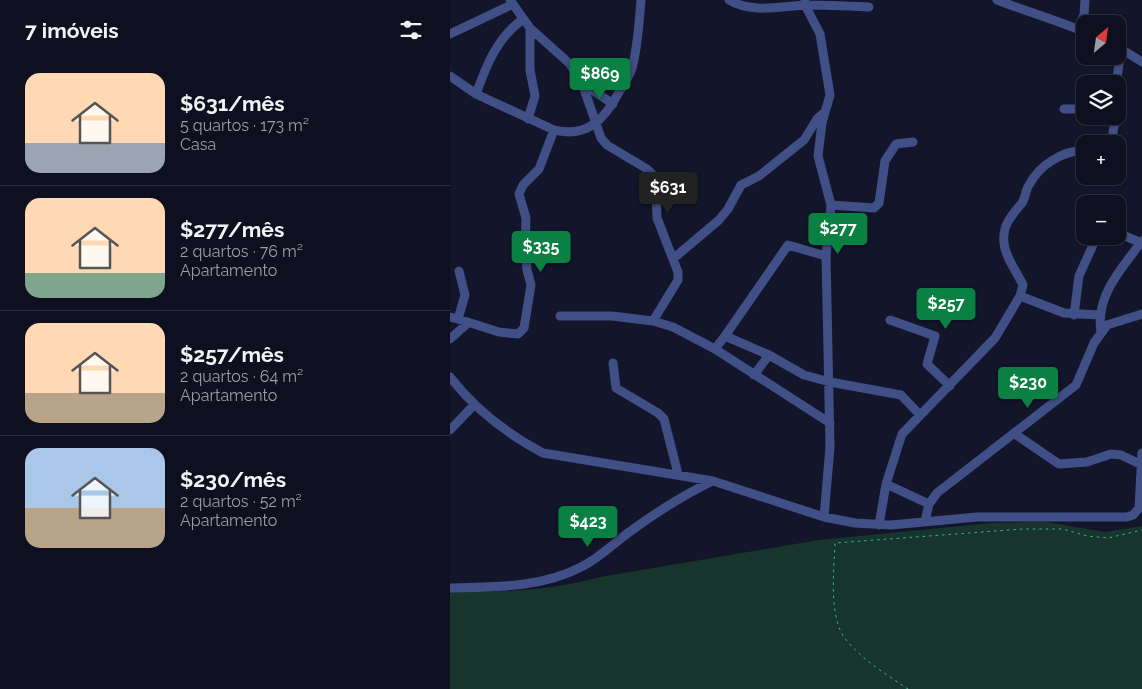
<!DOCTYPE html>
<html lang="pt">
<head>
<meta charset="utf-8">
<style>
  :root { --surface:#0e1020; --page:#171929; --text:#f1f3f6; --muted:#9b9da5; --line:#2e303e; --accent:#0b8043 }
  body { margin:0; font-family:Raleway,sans-serif; background:var(--page); color:var(--text); height:100vh; display:flex; flex-direction:column; font-size:19px; white-space:nowrap }
  * { box-sizing:border-box; margin:0 }
  p { font-size:16px; color:var(--muted) }
  .icon { flex:none; width:28px; height:28px; fill:none; stroke:currentColor; stroke-width:2; stroke-linecap:round; stroke-linejoin:round }
  .map { position:relative; flex:1; overflow:hidden }
  .details { display:flex; flex-direction:column; background:var(--surface); width:450px }
  .details>* { flex:none }
  .needle { width:32px; rotate:29deg }
  .controls { position:absolute; left:626px; top:15px; display:grid; gap:10px }
  .controls a { display:grid; place-items:center; width:50px; height:50px; border-radius:10px; background:var(--surface); box-shadow:0 1px 4px #0004,0 0 0 1px var(--line); font-size:25px }
  .price { position:absolute; translate:-50% -42px; padding:0 11px; border-radius:5px; background:var(--accent); color:#fff; font-size:16px; line-height:32px; filter:drop-shadow(0 1px 2px #0008) }
  .price::after { content:''; position:absolute; left:50%; top:30px; width:15px; height:11px; margin-left:-8px; background:inherit; clip-path:polygon(0 0,100% 0,50% 100%) }
  .price.current { background:#222; color:#fff }
  ul { padding:0; list-style:none }
  li { display:flex; align-items:center; gap:15px; height:125px; padding:0 25px }
  li+li { border-top:1px solid var(--line) }
  li span { display:grid; place-items:center; flex:none; width:140px; height:100px; border-radius:15px; color:#555 }
  li>.icon { margin-inline-start:auto }
  span .icon { width:60px; height:60px; fill:#fffc; stroke-width:1 }
  li b { font-size:21px }
  h2 { display:flex; justify-content:space-between; align-items:center; height:60px; padding:0 25px; font-size:21px }
  main { display:flex; flex:1; min-height:0 }
  .map>svg:first-child { display:block }
</style>
</head>
<body>
<main>
<section class="details">
<h2>7 imóveis<svg class="icon" aria-label="filters" viewBox="0 0 24 24"><path d="M4 7h16M4 17h16"/><circle cx="9" cy="7" r="2"/><circle cx="15" cy="17" r="2"/></svg></h2>
<ul>
<li><span style="background:linear-gradient(#ffd9b3 70%,#9aa5b1 0)"><svg class="icon" aria-label="home" viewBox="0 0 24 24"><path d="M3 11l9-7 9 7M6 9v11h12V9"/></svg></span><div><b>$631/mês</b><p>5 quartos · 173 m²</p><p>Casa</p></div></li>
<li><span style="background:linear-gradient(#ffd9b3 75%,#7fa58c 0)"><svg class="icon" aria-label="home" viewBox="0 0 24 24"><path d="M3 11l9-7 9 7M6 9v11h12V9"/></svg></span><div><b>$277/mês</b><p>2 quartos · 76 m²</p><p>Apartamento</p></div></li>
<li><span style="background:linear-gradient(#ffd9b3 70%,#b9a48a 0)"><svg class="icon" aria-label="home" viewBox="0 0 24 24"><path d="M3 11l9-7 9 7M6 9v11h12V9"/></svg></span><div><b>$257/mês</b><p>2 quartos · 64 m²</p><p>Apartamento</p></div></li>
<li><span style="background:linear-gradient(#a9c7e8 60%,#b9a48a 0)"><svg class="icon" aria-label="home" viewBox="0 0 24 24"><path d="M3 11l9-7 9 7M6 9v11h12V9"/></svg></span><div><b>$230/mês</b><p>2 quartos · 52 m²</p><p>Apartamento</p></div></li>
</ul>
</section>
<div class="map">
<svg width="692" height="689" viewBox="0 0 692 689">
  <rect width="100%" height="100%" fill="#13152b"/>
  <path fill="#17352d" d="M597,522L655,532L692,526V689H0V592C50,592 102,591 150,577L369,540L540,523Z"/>
  <g fill="none" stroke-linecap="round" stroke-linejoin="round">
    <path stroke="#39b892" stroke-width="1" stroke-dasharray="2.5 4" stroke-linecap="butt" d="M458,689C437,675 413,660 397,641C378,620 384,570 385,543L573,529H613L637,536L658,538L692,530"/>
    <path stroke="#414f87" stroke-width="9" d="M60,0L80,28L120,64L132,83L151,138L157,145L197,169L202,174L206,188L207,218L228,272V280L203,321
      M279,0C302,14 331,6 356,5C377,5 398,6 419,7
      M355,0V5L370,34L380,95L372,123L368,156L381,205L376,256L380,447L374,517
      M547,0C576,11 606,20 635,32
      M627,29L634,15L635,0
      M0,34L63,4
      M668,47L692,62
      M0,76L26,94L104,130C137,138 154,120 169,92C174,85 179,77 182,68C188,46 189,23 191,0
      M132,83L163,104
      M26,94C37,64 47,38 73,19
      M614,109H635
      M668,113L671,101L667,78L671,50
      M78,119L85,96L80,70V28
      M664,144L663,132L666,116
      M381,205L424,208L429,203L435,161L446,144L463,142
      M668,233L692,243
      M224,258L269,220L278,209L291,185L309,176L354,140L367,119L375,112
      M570,296L614,313L649,315
      M624,315L629,276L647,236
      M110,316H162L203,321L223,327L265,349L380,423
      M0,317L8,319L15,295L9,271
      M8,319L49,332L68,334L74,328L81,285L77,270L75,248L76,218L69,194L73,185L89,169L104,130
      M440,320L485,336L477,364L500,386
      M651,332C645,296 672,268 692,241
      M275,336L338,245L376,256
      M0,339L18,323
      M265,349L275,336L319,355L354,375L380,382L451,395L470,415
      M163,363L166,388L208,413L214,419L228,474
      M304,375L319,355
      M0,377C25,409 57,434 93,453L263,481L374,517L405,523L441,525L527,517H677L683,515L689,508L692,453
      M0,430L24,405
      M565,434L609,464L637,462L661,454L671,455L690,464
      M436,484L479,504
      M475,521L479,504L487,493L626,385L644,343L657,325L692,314
      M429,525L436,484L452,434L545,338L570,296L573,285C567,272 555,257 554,243C552,225 562,215 572,203C576,197 575,190 579,185C590,164 613,151 635,150
      M0,588C44,587 91,588 131,567C148,559 163,544 178,533C205,513 232,496 262,481"/>
  </g>
</svg>
<div class="controls">
<a><svg class="needle" viewBox="-14 -14 28 28"><path d="M0-13l5 13h-10z" fill="#e53935"/><path d="M0 13l5-13h-10z" fill="#9b9da5"/></svg></a>
<a><svg class="icon" aria-label="layers" viewBox="0 0 24 24"><path d="M12 4l9 5-9 5-9-5zM3 14l9 5 9-5"/></svg></a>
<a>+</a>
<a>−</a>
</div>
<b class="price" style="left:150px;top:100px">$869</b>
<b class="price current" style="left:218px;top:214px">$631</b>
<b class="price" style="left:388px;top:255px">$277</b>
<b class="price" style="left:91px;top:273px">$335</b>
<b class="price" style="left:496px;top:330px">$257</b>
<b class="price" style="left:578px;top:409px">$230</b>
<b class="price" style="left:138px;top:548px">$423</b>
</div>
</main>
</body>
</html>
